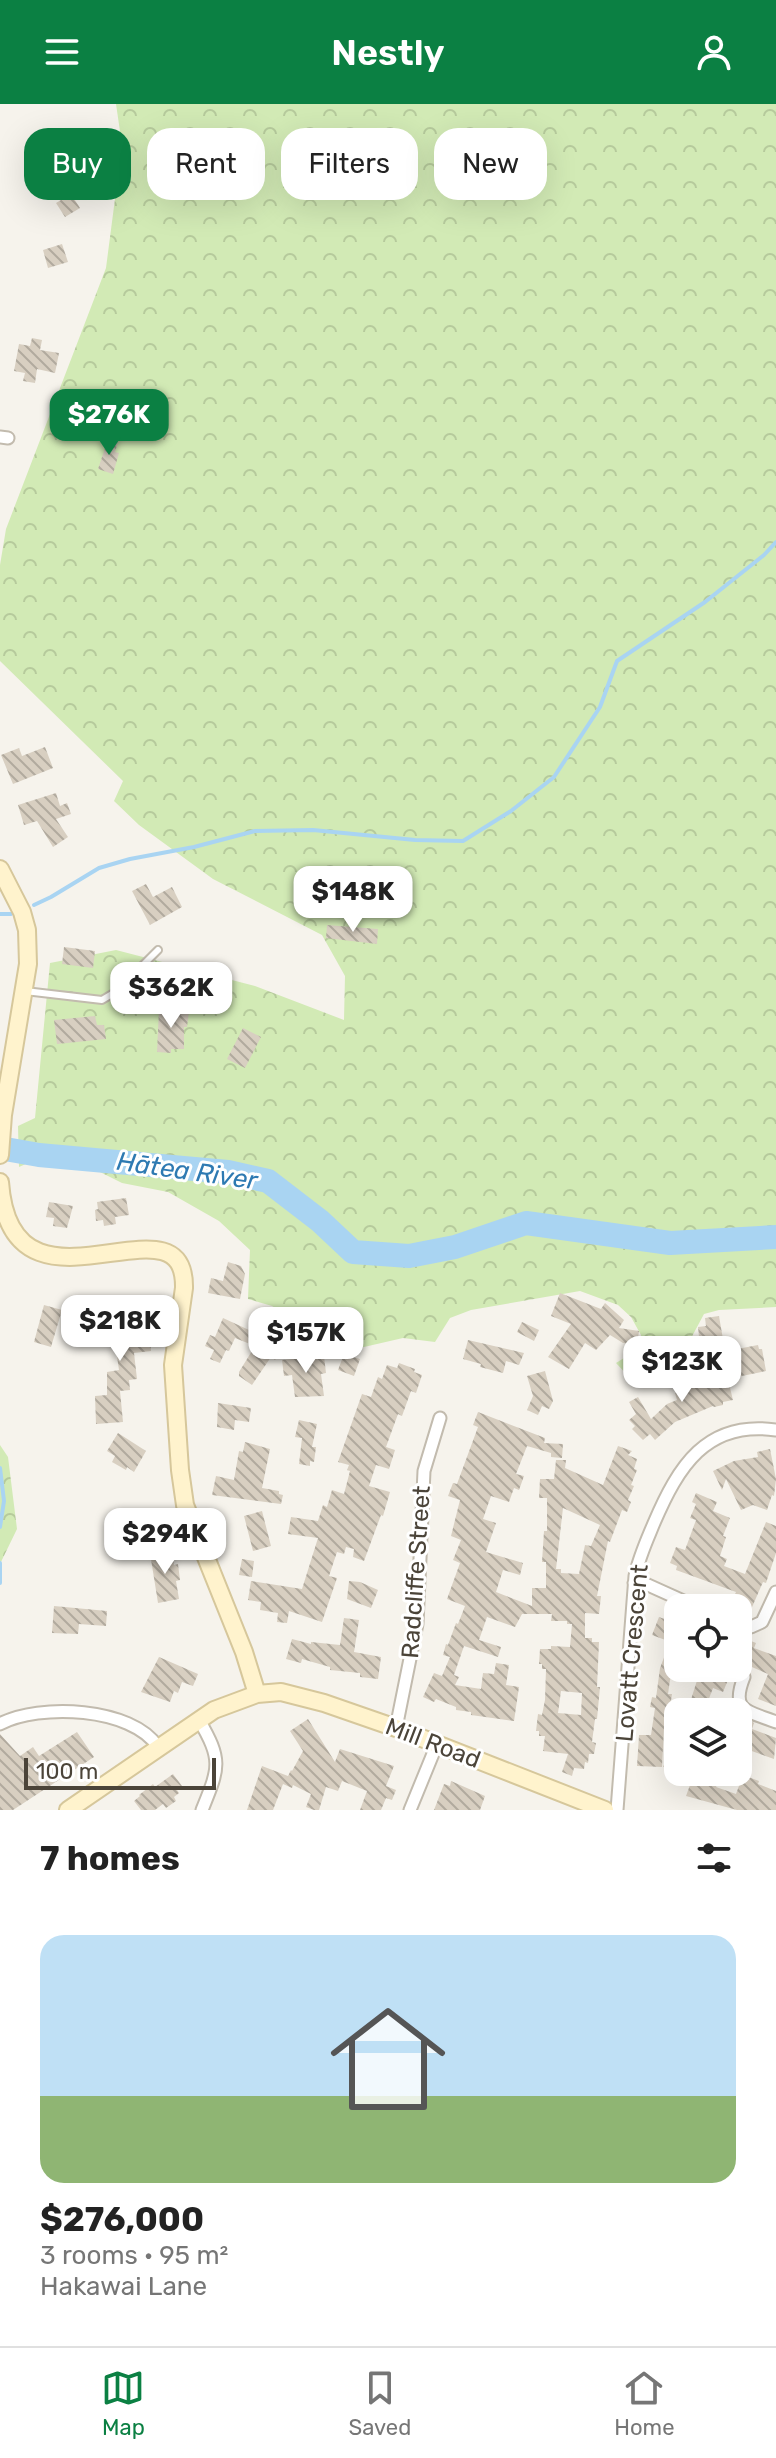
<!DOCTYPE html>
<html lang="en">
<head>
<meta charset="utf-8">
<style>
  :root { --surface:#fff; --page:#f6f6f6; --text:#222; --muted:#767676; --line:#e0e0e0; --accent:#0b8043 }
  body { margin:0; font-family:Rubik,sans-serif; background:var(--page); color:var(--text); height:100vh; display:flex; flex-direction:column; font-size:30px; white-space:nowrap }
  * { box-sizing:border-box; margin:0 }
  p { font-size:26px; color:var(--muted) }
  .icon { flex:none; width:44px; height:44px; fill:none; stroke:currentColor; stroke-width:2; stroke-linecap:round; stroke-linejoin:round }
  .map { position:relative; height:1706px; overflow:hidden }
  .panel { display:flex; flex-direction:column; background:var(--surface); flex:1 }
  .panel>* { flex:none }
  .banner { position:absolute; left:24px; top:24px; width:728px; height:72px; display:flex; gap:16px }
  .tools { position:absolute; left:664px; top:1490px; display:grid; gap:16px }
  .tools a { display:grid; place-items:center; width:88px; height:88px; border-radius:16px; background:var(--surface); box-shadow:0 8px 32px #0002; font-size:40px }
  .scale { position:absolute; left:24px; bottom:20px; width:192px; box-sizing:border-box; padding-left:8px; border:4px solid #4b4439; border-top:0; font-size:22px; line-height:28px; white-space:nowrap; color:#4b4439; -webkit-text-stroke:6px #fff; paint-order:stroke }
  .price { position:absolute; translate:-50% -68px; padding:0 18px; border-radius:16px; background:#fff; color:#222; font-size:26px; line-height:52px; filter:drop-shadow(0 2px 4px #0008) }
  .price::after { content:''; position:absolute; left:50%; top:48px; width:24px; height:18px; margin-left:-12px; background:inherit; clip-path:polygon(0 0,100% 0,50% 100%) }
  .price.selected { background:var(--accent); color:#fff }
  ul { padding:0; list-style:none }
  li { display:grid; align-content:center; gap:16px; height:424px; padding:0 40px }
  li span { display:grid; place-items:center; height:248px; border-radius:24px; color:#555 }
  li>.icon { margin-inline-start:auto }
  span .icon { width:144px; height:144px; fill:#fffc; stroke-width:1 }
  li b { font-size:34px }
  h2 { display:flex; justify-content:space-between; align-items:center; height:96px; padding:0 40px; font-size:34px }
  .pill { padding:0 28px; border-radius:24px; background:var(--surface); box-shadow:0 8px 32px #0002; font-size:28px; line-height:72px }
  .pill.selected { background:var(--accent); color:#fff }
  header { display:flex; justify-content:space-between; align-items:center; height:104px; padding:0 40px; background:var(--accent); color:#fff; font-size:36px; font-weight:600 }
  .tab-bar { display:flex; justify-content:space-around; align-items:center; height:112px; border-top:2px solid var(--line); background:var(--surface); font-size:22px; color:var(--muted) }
  .tab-bar a { display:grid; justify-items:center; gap:4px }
  .tab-bar .selected { color:var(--accent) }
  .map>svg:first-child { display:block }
</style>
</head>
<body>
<header><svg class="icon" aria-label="menu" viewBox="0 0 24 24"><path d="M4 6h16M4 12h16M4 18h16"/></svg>Nestly<svg class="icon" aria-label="person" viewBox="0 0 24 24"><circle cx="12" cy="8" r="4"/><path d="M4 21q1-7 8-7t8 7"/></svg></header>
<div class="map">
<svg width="776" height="1706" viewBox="0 0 776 1706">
  <defs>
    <pattern id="forest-crowns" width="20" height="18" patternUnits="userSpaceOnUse" patternTransform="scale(2)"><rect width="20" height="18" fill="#d2eab5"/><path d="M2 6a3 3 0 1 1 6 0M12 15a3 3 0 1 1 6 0" fill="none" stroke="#b6ca9c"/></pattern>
    <pattern id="building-back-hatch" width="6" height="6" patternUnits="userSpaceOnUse" patternTransform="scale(2)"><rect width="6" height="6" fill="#d8cfc1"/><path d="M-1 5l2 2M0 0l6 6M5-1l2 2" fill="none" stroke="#b1aa9e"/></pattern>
  </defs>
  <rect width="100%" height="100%" fill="#f6f3ec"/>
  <path fill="url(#forest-crowns)" d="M116,0H776V1203L719,1206L704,1210L689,1238L684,1258L630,1274L616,1259L640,1244L641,1231L631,1213L618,1201L580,1187L471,1206L450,1214L435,1238L403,1234L364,1243L319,1233L272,1202L248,1195L250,1146L219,1117L168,1088L122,1079L96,1066L28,1059L19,1063L18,1022L35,1014L50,859L116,846L255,882L344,916L345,872L322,831L213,775L139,721L114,697L123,677L0,557V461L6,425L106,164L122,41Z
    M0,1341L8,1353L17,1425L0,1460Z"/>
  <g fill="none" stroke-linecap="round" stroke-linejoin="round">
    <path stroke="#a9d4f2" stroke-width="4" d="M34,801L51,793L99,764L130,755L194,743L255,727L313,726L415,736L463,737L511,707L554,673L600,603L617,557L705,498L764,451L776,438
      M0,810H11
      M0,1364L4,1397L0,1423
      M0,1459V1479"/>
    <path stroke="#a9d4f2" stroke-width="24" d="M0,1044L39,1051L228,1068L268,1077L320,1117L353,1148L409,1152L455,1143L526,1119L670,1139L776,1133"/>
  </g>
  <path fill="url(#building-back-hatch)" fill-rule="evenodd" d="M71,90L80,104L65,113L56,99Z
    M62,140L68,158L48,164L43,146Z
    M32,234L42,236L40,246L59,249L55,269L37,265L35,279L23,277L25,269L14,267L19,240L30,242Z
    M108,335L118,338L115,348L119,349L113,370L98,365Z
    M45,643L53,664L13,680L1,651L19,644L22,652Z
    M56,689L60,702L67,699L71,710L56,715L68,733L53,743L37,717L24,721L18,701Z
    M146,780L153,793L172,783L182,803L150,821L132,787Z
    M327,821L378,825L377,840L326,834Z
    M64,843L95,847L93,864L62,860Z
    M161,872L171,884L160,893L150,882Z
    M159,905L189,908L187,923H184V945H171V949L157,948Z
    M95,912L97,921H104L106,935L57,940L54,916Z
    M243,924L261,933L245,964L227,955Z
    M126,1094L129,1111L115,1113L116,1120L104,1122L103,1116L96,1117L95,1106L98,1105L97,1098Z
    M49,1098L73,1102L67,1124L53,1122L54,1114L46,1113Z
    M228,1158L241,1162L245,1170L240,1195L208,1189L211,1174L223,1177Z
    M560,1189L601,1205L605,1199L624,1216L619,1224L639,1227L637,1241L623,1239L610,1231L596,1246L585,1239L569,1265L548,1253L571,1220L551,1212Z
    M83,1197L87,1240L70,1242L65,1199Z
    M44,1201L62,1206L51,1243L34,1238Z
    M137,1206L138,1234L150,1233L151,1247L134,1249L137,1275L129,1276L130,1286L120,1287L123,1318L96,1320L95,1292L107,1291V1268L119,1266L115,1239L110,1240V1229L105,1230L104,1207Z
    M719,1212L725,1247L707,1250L704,1232L699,1233L698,1223L706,1222L705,1214Z
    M223,1214L249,1226L285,1249L282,1254L278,1252L275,1256L271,1253L252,1281L239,1272V1268L255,1242L235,1234L229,1247L226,1246L220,1259L210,1255L214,1246L205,1242L210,1231L215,1233Z
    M522,1218L539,1226L534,1237L517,1228Z
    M468,1236L524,1249L519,1261L506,1257L503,1269L480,1263L481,1260L463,1255Z
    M758,1241L759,1245H762L766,1267L732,1274L727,1247Z
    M344,1250L360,1255L354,1272L338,1266Z
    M324,1252L326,1269L321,1270L324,1292L295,1293L292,1271L284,1272L282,1256Z
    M703,1257L710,1276L727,1272L733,1296L723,1298V1301L714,1303L713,1302L675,1318L655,1336L650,1330L643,1336L632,1325L635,1322L629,1316L636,1310L629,1298L638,1293L651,1315L667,1300L677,1296L675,1289L700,1279L693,1261Z
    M399,1259L415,1265L414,1268L422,1271L416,1289L411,1287L402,1312L398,1310L386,1343L395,1346L389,1365L376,1361L369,1382L390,1388L383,1412L381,1411L364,1457L353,1453L354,1445L346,1443L344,1450L337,1448L329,1472L337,1474L322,1518L289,1507L287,1519L277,1518L278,1509L260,1506L261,1498L248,1496L251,1477L302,1485L318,1434L288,1430L291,1413L318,1417L323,1401L327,1403L332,1386L344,1390L350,1367L347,1366L349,1361L338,1358L362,1290L371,1293L378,1273L382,1275L387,1261L397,1264Z
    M545,1267L553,1297L549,1305L542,1302L538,1311L527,1306L533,1292L527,1272Z
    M218,1299L251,1304L249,1318L235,1316L234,1326L217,1323Z
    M478,1308L545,1334L544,1339L563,1340L562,1354L551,1353V1349L527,1342L516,1370L524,1372L519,1386L514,1384L509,1398L491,1392L483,1415L496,1419L486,1448L523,1459L520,1471L503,1466L496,1488L532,1502V1484H546V1458H542L544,1427H547V1394H539L540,1375H554L556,1356H566L565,1364L603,1381L618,1342L632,1347L628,1351L637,1355L634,1365L637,1366L631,1381L634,1382L628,1396L631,1398L627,1408L622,1406L610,1438L608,1437L597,1492H601L599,1510L585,1509V1534H592V1538H599L597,1583H600L597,1615H595L592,1638L596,1639L594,1650H589L588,1659L585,1658L584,1665L574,1664L572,1672L562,1668L568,1650L543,1647L545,1632H539V1627H536L538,1610L542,1611L545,1596L546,1565H542V1560H539L540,1545H551V1542L570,1543L572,1520H567V1517H551L552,1510H522L515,1523L487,1513L479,1536L501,1543L498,1553L464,1542L454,1571L459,1573L455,1581L481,1585L483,1569L494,1570L496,1559L509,1561L506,1581L519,1583L514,1617L471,1611V1608L456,1606V1603L436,1595L434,1598L423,1593L434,1569L442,1572L450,1553L443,1551L446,1540L448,1541L456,1519L458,1520L465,1502L447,1495L460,1459L453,1456L461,1436L451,1432L460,1396L448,1392L453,1379L457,1380L478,1323L473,1321ZM563,1404L600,1421L591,1442L585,1441L579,1470L561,1469V1465H556ZM561,1587L582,1589L581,1611L558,1609Z
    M299,1316L317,1320L312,1343H316L314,1358L310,1357V1362L299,1360L302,1334L295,1333Z
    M118,1329L146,1347L134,1368L127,1363L126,1366L112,1358L115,1352L107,1347Z
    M245,1338L270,1345L262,1384L279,1387V1390L283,1391L281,1400L212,1391L216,1372L234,1376L239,1347L243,1348Z
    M770,1345L776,1375L774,1392L772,1391L767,1406L753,1401L741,1406L726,1375L722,1386L713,1367L734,1357L758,1353L757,1348Z
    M696,1389L717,1398L713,1407L730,1414L723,1432L726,1433L720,1452L727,1455L724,1462L745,1470L766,1418L776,1422V1449L766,1479L763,1478L749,1510L730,1502L736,1488L676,1466L677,1462L670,1459L676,1443L685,1446L696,1416L690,1414L696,1400L692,1398Z
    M262,1407L271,1442L253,1447L244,1412Z
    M171,1445L174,1461L178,1460L180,1476L176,1477L179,1495L158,1499L150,1449Z
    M242,1455L254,1457L252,1473L239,1471Z
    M349,1477L360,1478L378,1486L371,1504L347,1495Z
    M54,1502L107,1507L106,1522L79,1520L78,1530L52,1529Z
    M659,1513L678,1520L676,1540L652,1531Z
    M344,1514L359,1516L354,1548L381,1553L378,1575L360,1573V1569L330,1566V1563L302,1555L301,1559L286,1555L292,1535L311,1540V1538L340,1541Z
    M741,1533L756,1539L754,1544L776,1552V1602L758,1595L768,1570L738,1557V1541Z
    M668,1543L678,1547V1556L670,1576L668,1590H672L667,1623H664L662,1663L637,1662L639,1631H651L655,1604L650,1603L652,1593L656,1594L660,1564Z
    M159,1553L198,1570L193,1582L182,1578L178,1589L174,1587L170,1598L141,1588Z
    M701,1564H733L723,1588L713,1584L704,1608H687Z
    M738,1610L754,1619L752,1625L776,1634L774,1655L738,1642Z
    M308,1615L335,1658L340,1645L394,1662L386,1682L396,1686L392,1696L386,1694L381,1706H360L367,1687L342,1677L338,1687L326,1683L319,1706H314L306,1703L311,1690L293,1681L292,1684L283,1680L273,1706H247L262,1662L288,1672L291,1666L292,1667L303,1647L290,1627Z
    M77,1628L94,1653L13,1706H0V1630L20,1652L33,1643L39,1652Z
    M678,1629V1664L663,1663Z
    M684,1668H716L712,1679L717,1681L716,1683L736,1690L743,1671L759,1677L758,1680L776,1687V1706H737L686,1692L690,1681L681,1678Z
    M173,1670L182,1682L177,1686L179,1689L174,1693L176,1697L166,1704L163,1700L155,1706H141L134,1697L140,1692L139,1691L153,1680L155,1683Z
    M451,1677L485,1692L480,1706H434L444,1680L450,1682Z"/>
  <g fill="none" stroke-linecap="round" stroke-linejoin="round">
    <g stroke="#c2bbae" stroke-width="10">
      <path id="lane" d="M25,887L102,896L117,887L158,846"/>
    </g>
    <g stroke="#c2bbae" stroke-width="15">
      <path id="street" d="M0,333L8,334
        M634,1479L648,1481L699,1504
        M738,1521L751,1523L762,1518L776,1488
        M744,1573C730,1608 748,1607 776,1618
        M199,1616C223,1657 219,1664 202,1706
        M0,1620C39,1599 132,1603 158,1643
        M396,1624L417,1520L424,1367L440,1314
        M410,1706L437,1640
        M617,1706L635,1472C639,1453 647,1436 654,1419C678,1363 706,1316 776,1326"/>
    </g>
    <g stroke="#d6c79b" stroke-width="20">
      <path id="secondary" d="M0,765L22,808L27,826L28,860L3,1011L0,1051
        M0,1078C11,1233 186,1082 184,1184L173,1261L180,1366L185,1401L244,1548L257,1590
        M68,1706L214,1606L257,1590L281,1588L324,1599L396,1624L605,1706"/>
    </g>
    <use href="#lane" stroke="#fff" stroke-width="6"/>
    <use href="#street" stroke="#fff" stroke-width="11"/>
    <use href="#secondary" stroke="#fff3cd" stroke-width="16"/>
  </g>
  <g text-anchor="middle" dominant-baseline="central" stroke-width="6" stroke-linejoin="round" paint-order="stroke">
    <g font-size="24" fill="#4b4439" stroke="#fff">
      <text transform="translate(416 1468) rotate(-86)">Radcliffe Street</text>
      <text transform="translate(632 1549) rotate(-85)">Lovatt Crescent</text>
      <text transform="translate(433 1639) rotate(21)">Mill Road</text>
    </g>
    <g font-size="26" font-style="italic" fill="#2e7ab2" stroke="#fff">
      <text transform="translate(187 1067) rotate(8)">Hātea River</text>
    </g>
  </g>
</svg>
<div class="tools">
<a><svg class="icon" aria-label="locate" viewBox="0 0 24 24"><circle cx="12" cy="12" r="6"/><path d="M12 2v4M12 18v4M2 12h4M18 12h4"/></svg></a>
<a><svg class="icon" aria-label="layers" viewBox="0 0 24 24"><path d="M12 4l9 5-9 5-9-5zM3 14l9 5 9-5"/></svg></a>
</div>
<div class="scale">100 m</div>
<b class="price selected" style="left:109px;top:353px">$276K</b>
<b class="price" style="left:353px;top:830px">$148K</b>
<b class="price" style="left:171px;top:926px">$362K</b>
<b class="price" style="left:120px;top:1259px">$218K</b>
<b class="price" style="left:306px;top:1271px">$157K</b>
<b class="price" style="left:682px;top:1300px">$123K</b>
<b class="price" style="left:165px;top:1472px">$294K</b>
<div class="banner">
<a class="pill selected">Buy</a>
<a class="pill">Rent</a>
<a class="pill">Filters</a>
<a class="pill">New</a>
</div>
</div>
<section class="panel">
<h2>7 homes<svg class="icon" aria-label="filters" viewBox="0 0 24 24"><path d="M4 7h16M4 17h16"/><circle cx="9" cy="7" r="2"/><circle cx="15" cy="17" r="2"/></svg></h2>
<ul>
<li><span style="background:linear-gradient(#bfe0f5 65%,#8fb573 0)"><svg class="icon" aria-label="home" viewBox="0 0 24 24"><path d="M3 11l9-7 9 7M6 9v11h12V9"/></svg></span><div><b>$276,000</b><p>3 rooms · 95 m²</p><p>Hakawai Lane</p></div></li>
</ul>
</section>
<nav class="tab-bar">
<a class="selected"><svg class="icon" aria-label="map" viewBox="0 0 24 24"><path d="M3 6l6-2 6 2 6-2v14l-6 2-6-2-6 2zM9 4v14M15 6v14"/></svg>Map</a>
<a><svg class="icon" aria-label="saved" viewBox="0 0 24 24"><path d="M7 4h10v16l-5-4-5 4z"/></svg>Saved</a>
<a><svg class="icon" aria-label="home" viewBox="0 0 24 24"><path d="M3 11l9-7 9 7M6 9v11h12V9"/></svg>Home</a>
</nav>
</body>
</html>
